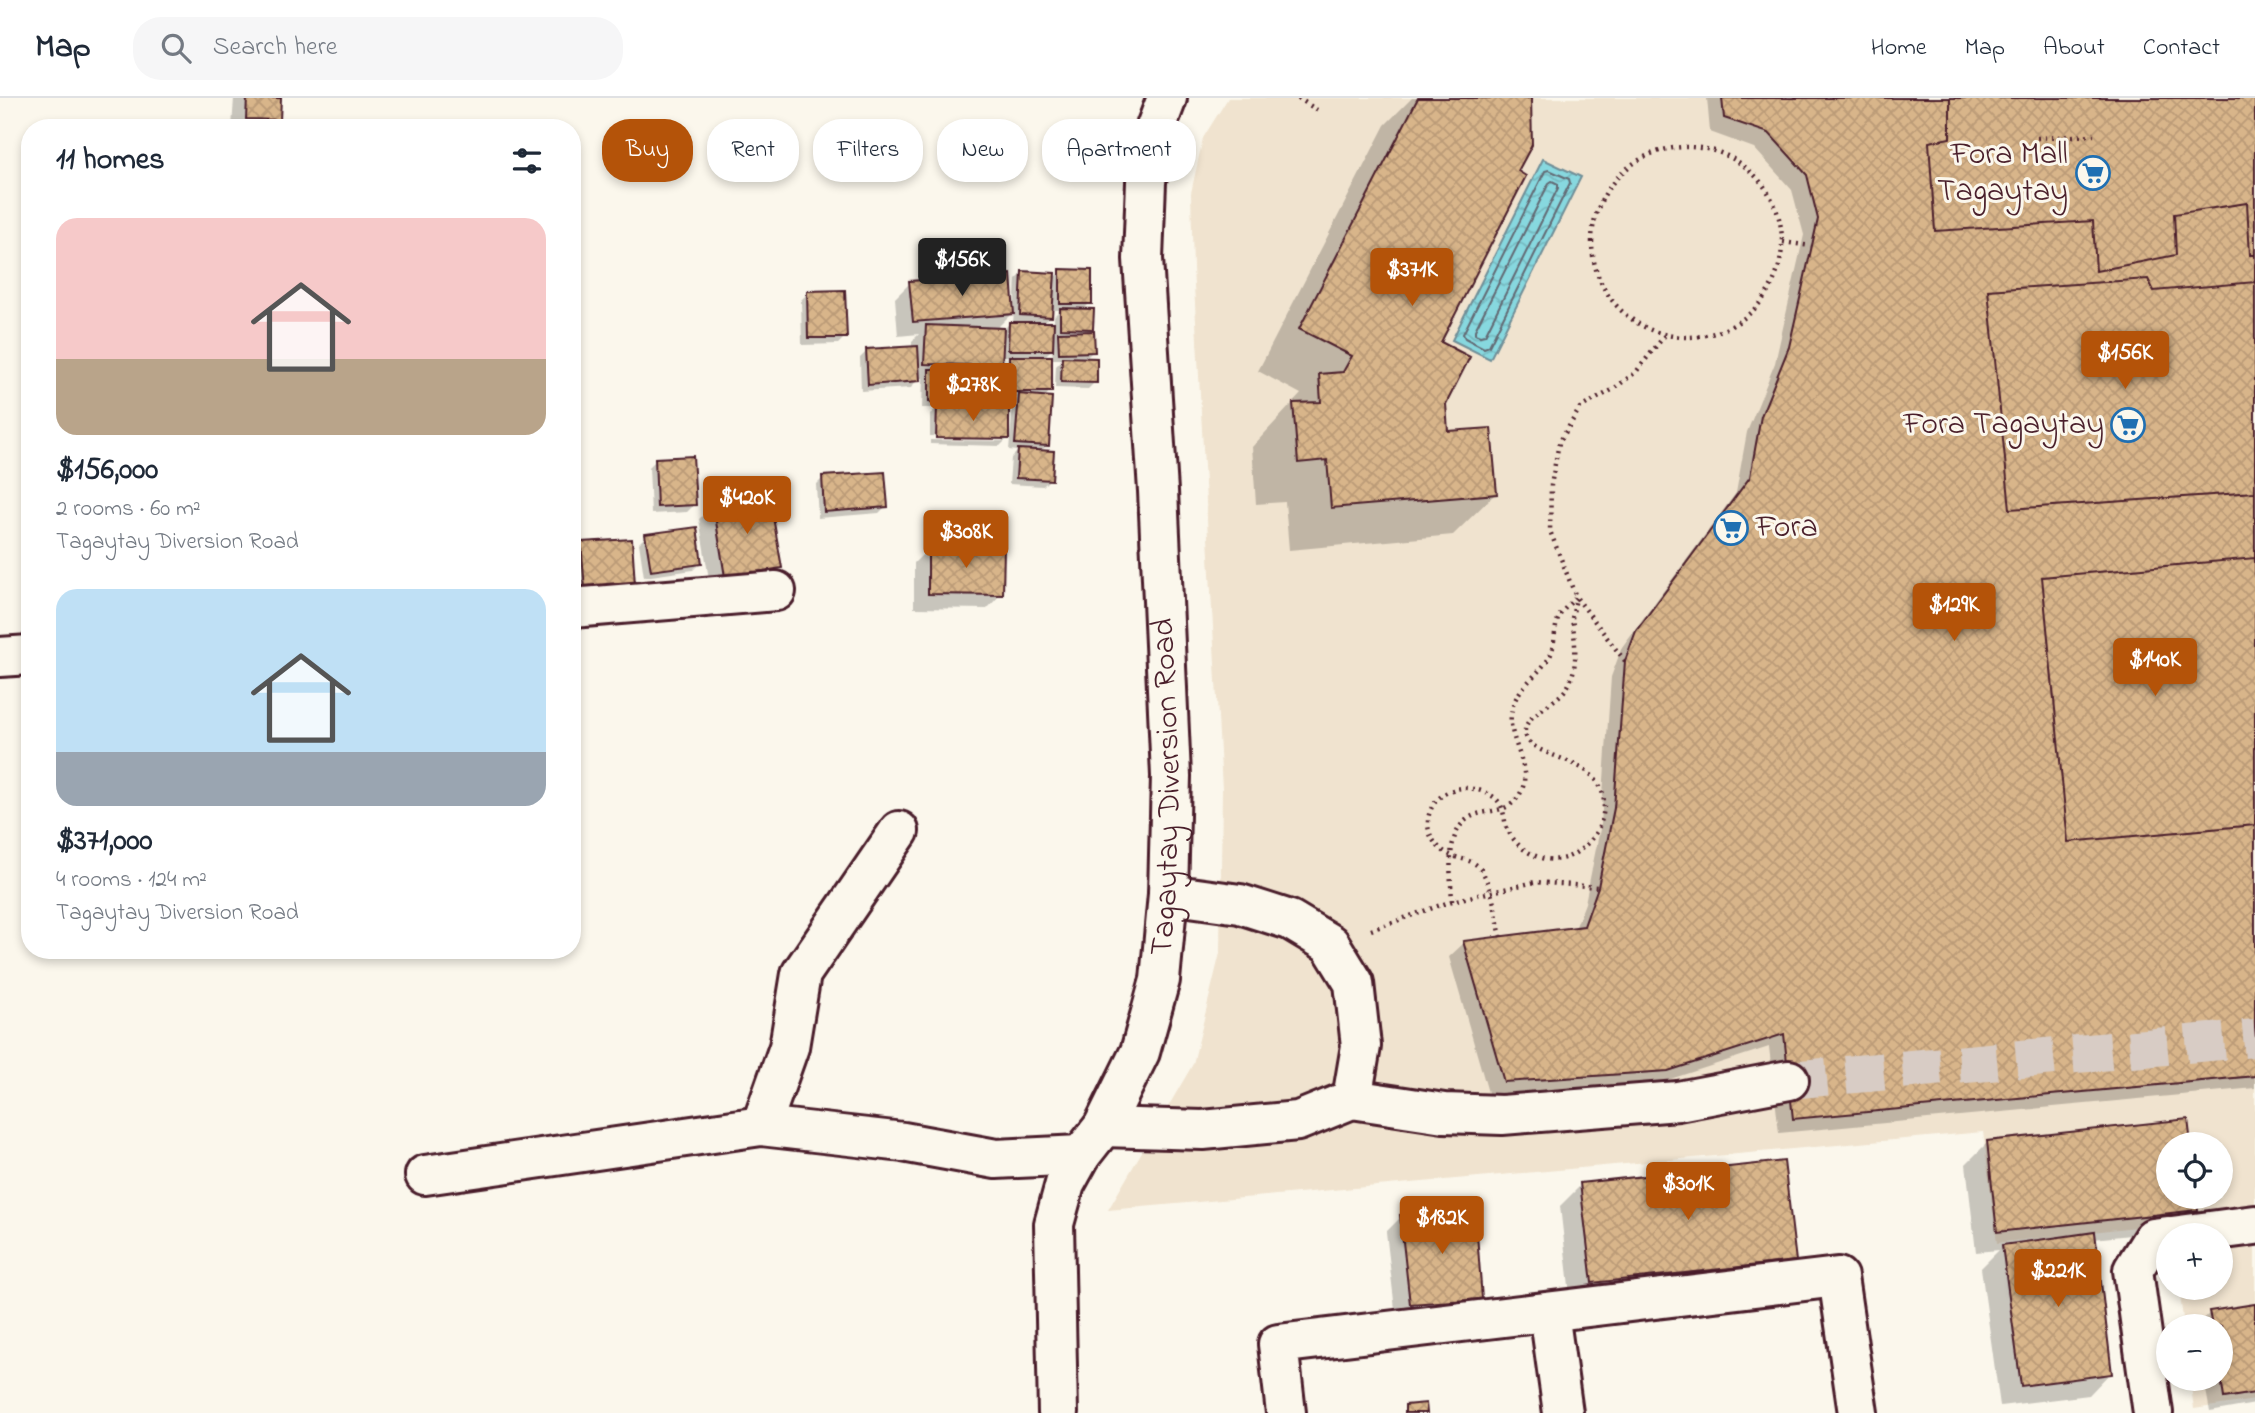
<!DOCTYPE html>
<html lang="en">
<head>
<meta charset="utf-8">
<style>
  :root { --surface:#fff; --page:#f6f6f7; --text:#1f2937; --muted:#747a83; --line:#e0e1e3; --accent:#b45309 }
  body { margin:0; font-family:"Indie Flower",sans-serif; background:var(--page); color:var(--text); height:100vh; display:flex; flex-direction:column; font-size:26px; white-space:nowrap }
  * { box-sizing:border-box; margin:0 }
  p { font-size:23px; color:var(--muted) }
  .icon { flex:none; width:38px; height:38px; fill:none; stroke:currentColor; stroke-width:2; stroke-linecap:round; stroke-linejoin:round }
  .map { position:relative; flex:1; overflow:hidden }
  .sheet { position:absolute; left:21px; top:21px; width:560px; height:840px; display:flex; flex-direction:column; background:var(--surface); border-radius:28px; box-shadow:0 4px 10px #0003 }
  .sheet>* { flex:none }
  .guide { position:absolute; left:602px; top:21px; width:665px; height:63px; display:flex; gap:14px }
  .controls { position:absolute; left:2156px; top:1034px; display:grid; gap:14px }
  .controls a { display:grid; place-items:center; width:77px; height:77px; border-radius:50%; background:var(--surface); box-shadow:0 4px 10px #0003; font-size:35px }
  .price { position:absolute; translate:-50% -60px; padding:0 16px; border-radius:7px; background:var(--accent); color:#fff; font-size:23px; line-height:46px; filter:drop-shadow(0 2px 4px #0008) }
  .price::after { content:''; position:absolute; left:50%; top:42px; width:21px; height:16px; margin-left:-10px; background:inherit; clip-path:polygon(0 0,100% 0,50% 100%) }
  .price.current { background:#222; color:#fff }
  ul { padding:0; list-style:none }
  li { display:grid; align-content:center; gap:14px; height:371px; padding:0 35px }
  li span { display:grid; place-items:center; height:217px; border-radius:21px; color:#555 }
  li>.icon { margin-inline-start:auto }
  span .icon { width:126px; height:126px; fill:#fffc; stroke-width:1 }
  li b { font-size:30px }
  h2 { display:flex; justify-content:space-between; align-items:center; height:84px; padding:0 35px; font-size:30px }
  .chip { padding:0 24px; border-radius:28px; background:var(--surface); box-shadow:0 4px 10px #0003; font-size:24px; line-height:63px }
  .chip.current { background:var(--accent); color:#fff }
  header { display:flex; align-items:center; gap:42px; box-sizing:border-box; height:98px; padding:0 35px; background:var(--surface); border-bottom:2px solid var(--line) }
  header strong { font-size:33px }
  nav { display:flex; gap:38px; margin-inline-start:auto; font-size:24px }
  .search { width:490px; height:63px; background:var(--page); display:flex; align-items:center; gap:18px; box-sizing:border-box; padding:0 24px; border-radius:28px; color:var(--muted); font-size:26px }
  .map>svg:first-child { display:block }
</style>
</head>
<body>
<header>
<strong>Map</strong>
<div class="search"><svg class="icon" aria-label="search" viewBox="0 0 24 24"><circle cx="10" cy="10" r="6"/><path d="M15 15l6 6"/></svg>Search here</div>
<nav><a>Home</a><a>Map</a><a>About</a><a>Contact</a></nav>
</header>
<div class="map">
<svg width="2255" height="1315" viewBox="0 0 2255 1315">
  <defs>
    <pattern id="water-waves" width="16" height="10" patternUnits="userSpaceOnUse" patternTransform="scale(1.75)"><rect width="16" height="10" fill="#87d8df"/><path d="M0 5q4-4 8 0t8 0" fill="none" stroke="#76b9c0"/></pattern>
    <pattern id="building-cross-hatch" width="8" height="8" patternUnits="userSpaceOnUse" patternTransform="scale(1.75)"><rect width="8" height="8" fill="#d8b58a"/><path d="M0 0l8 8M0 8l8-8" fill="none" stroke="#bb9b77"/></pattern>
  </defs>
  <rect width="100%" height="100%" fill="#fbf7ec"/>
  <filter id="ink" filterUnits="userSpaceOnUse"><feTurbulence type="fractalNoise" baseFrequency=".0143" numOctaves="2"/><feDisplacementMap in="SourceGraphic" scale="14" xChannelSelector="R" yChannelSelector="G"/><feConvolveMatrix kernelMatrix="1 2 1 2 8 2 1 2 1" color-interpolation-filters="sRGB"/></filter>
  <g filter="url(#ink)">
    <path fill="#f0e3cf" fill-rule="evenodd" d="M1228,0H2255V1302L2194,1311L2190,1281H2221V1228H2184L2179,1190H2221V1138L2170,1125L1997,1145L1983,1034L1108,1112L1193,966L1220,855L1222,691L1193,170L1191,95L1203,40ZM2168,1046H2221V1099H2168Z"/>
    <path fill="url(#water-waves)" stroke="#6f8e97" stroke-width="2" d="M1543,61L1581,79L1490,261L1452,242Z"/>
    <path fill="#0003" fill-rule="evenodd" d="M234,0H279L278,22L270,30H232Z
      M1412,0H1529L1438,245L1447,335L1496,395L1453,437L1289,452L1285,404L1256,406L1252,349L1301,296L1258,273L1385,27Z
      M1707,0H2255V990L1779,1035L1769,949L1652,987L1489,998L1449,859L1464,845L1575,831L1585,805L1601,726L1611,579L1622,549L1736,395L1747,334L1775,265L1804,137L1792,92L1754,50L1710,34Z
      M1061,173L1090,205L1083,212L1091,230L1086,235L1093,253L1085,261L1095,284L1088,291L1055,290L1056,268L1063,261H1050V293L1044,300L1047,347L1040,354L1050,381L1043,388L1009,386L1011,360L1018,353L1009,352L1013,305L1017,300H1003V267L1012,258H1001L1000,268L995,273L997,304L991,311L1009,339L1000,348L930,346V342L1003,343V339L930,338V317L936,310H922L923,280H918L911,290L861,293L860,260L867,253L912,250V243L919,236L898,238L895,200L910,185L1014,211L1016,182L1023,175L1052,182ZM1050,212H1060L1054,218V226H1042L1050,218ZM1014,213L1013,225H1010L1003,232H995ZM1052,251L1053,260H1043Z
      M808,195L845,239L838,246L802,247L801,202Z
      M656,362L694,407L687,414L651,416L649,369Z
      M823,380L886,408L879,415L818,420L816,387Z
      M714,407L780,470L765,484L711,493L699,421Z
      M646,438L700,465L693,472L644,479L639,445Z
      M582,445L627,494L579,497L575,453Z
      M929,450L1001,496L987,511L914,510V465Z
      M2186,1023L2189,1046H2168V1099H2195L2196,1111L2175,1132L2094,1141L2110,1275L2089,1297L2000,1308L1981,1170L1999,1152L1976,1154L1966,1066L1987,1045Z
      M1581,1087L1794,1163L1772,1184L1571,1206L1560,1108Z
      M1401,1119L1480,1200L1465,1215L1396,1220L1386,1134Z
      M2255,1207V1306L2210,1314L2204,1281H2221V1228H2196L2210,1215Z"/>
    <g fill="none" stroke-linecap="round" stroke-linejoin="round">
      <path stroke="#626973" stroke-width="2" d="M1549,72L1569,81L1570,85L1489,248L1484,250L1465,240L1463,236L1545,73Z
        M1552,83L1558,86V90L1485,237L1480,238L1475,236V232L1549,85Z"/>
    </g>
    <path fill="url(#building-cross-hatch)" stroke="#4a1f2b" stroke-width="2" d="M247,0H281L280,22L246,21Z
      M1418,0H1531L1532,47L1518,73L1526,78L1441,244L1470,259L1446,306L1448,333L1491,330L1497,396L1331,410L1327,362L1298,365L1293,305L1321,304L1319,276L1343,274L1352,258L1299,231Z
      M1722,0H2255V978L1793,1021L1784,936L1668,973L1504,984L1463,843L1584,828L1598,789L1614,710L1625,563L1636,533L1750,379L1761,318L1789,249L1818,121L1807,77L1769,35L1724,20Z
      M1950,0H2255V157H2250L2247,105L2174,116L2176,157L2096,173L2093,123L1935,133L1929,44L1950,40Z
      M1060,171L1092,172V206H1060Z
      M1022,173L1055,175L1052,219L1020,217Z
      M1011,176L1014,216L913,224L909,183Z
      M2148,181L2154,193L2255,184V394L2010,411L1988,192Z
      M845,192L847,240H808L807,193Z
      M1060,210L1094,211L1093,231L1060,230Z
      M1009,224H1054L1053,252H1008Z
      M926,227L1004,230L1002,268L924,266Z
      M1094,233L1095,254L1059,255L1058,234Z
      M918,248L920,283L868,287L866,251Z
      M1009,258H1052V294H1009Z
      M1062,259L1097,260V285L1061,284Z
      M929,271H999V305L929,304Z
      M1019,296L1052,299L1049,348L1015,346Z
      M937,308L1009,309V341L936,340Z
      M1018,351L1054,353L1052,382L1016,380Z
      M693,358L696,407L657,409L655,360Z
      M885,374L888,409L824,414L822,378Z
      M769,396L782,470L725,479L713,405Z
      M697,429L702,466L651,473L645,436Z
      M632,441L635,487L585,491L581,444Z
      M928,448L1004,449L1003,497L928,496Z
      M2255,460V727L2068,744L2042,479Z
      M2188,1021L2191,1046H2168V1099H2197L2198,1112L1997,1134L1987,1043Z
      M1784,1063L1796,1163L1592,1185L1580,1085Z
      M1475,1110L1482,1201L1410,1206L1400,1117Z
      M2095,1134L2112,1276L2021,1288L2002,1147Z
      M2255,1206V1295L2224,1300L2221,1280V1228H2212L2209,1213Z
      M1426,1305L1427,1315H1405V1307Z"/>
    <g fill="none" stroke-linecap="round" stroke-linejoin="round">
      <path stroke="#d8ccc5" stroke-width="38" stroke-dasharray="38 19" stroke-linecap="butt" d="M1789,982L2255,940"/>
      <g stroke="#4a1f2b" stroke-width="44">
        <g id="minor">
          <path d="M572,510L776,493"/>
          <path d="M0,559L30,557"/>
          <path d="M1168,796L1240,806L1290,822L1330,846L1354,885L1361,948L1352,1001"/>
          <path d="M761,1028L789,949L801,876L899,733"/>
          <path d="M1103,1029L1203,1032L1298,1023L1352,1001L1444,1015L1502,1017L1678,1003L1789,982"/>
          <path d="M425,1077L761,1028L903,1044L996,1061L1081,1057"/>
          <path d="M2172,1138L2255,1127"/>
          <path d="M1549,1214L1563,1315"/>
          <path id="s1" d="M1058,1315L1054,1126L1065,1086L1081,1057L1103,1029L1140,954L1160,882L1168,796L1171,678L1158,393L1143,161L1146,84L1153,37L1167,0"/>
          <path d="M1286,1315L1278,1246L1838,1179L1858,1315"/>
          <path d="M2153,1315L2133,1172L2153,1140L2168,1138"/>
        </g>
      </g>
      <path stroke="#4a1f2b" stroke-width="4.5" stroke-dasharray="2 5" stroke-linecap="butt" d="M1298,0L1317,12
        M2037,40L2094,37
        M1592 144a95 95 0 1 1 190 0a95 95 0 1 1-190 0Z
        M1783,144L1811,148
        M1572,520L1576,500
        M1625,563L1576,499L1550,433L1551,387L1559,345L1580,310L1612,292L1636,274L1665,237
        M1452,803C1451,780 1445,739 1466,722C1483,708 1508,720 1521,694C1533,670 1508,642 1511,617C1513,592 1536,580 1549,560C1556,549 1553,531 1559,519C1562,512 1571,505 1576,499
        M1371,832L1452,803L1535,784L1598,789"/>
      <use href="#minor" stroke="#fbf7ec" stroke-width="38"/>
      <path stroke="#4a1f2b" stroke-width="4.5" stroke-dasharray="2 5" stroke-linecap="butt" d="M1501,839C1496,817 1493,792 1482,773C1473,759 1458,763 1445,754C1415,734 1427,694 1462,690C1471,689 1489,694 1496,701C1505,709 1503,720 1507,730C1517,754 1548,770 1572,757C1587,749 1600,733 1603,716C1614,653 1522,665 1525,632C1526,616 1559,604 1568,588C1579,567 1575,543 1572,520"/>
    </g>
  </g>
  <defs>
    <g id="supermarket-ring" transform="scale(1.75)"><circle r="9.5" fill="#fbf7ec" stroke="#1f6fb2" stroke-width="1.5"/><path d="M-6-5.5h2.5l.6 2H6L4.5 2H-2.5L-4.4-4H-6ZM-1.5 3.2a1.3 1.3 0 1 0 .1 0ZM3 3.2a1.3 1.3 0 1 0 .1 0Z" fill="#1f6fb2"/></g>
  </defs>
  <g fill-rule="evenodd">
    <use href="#supermarket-ring" x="2093" y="75"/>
    <use href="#supermarket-ring" x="2128" y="327"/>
    <use href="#supermarket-ring" x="1731" y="430"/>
  </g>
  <g text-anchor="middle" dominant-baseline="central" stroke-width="6" stroke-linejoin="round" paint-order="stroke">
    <g font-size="32" fill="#4a1f2b" stroke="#fbf7ec" text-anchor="end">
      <text x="2068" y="57">Fora Mall<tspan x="2068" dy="37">Tagaytay</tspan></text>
      <text x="2104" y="327">Fora Tagaytay</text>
      <text x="1756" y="430" text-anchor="start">Fora</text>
    </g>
    <g font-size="32" fill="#4a1f2b" stroke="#fbf7ec">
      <text stroke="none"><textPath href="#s1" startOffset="651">Tagaytay Diversion Road</textPath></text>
    </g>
  </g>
</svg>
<div class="controls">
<a><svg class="icon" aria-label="locate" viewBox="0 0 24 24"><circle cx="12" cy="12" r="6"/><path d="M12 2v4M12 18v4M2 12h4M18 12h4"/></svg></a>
<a>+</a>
<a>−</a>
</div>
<b class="price current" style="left:962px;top:200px">$156K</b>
<b class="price" style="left:1412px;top:210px">$371K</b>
<b class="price" style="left:2125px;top:293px">$156K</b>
<b class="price" style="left:973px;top:325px">$278K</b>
<b class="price" style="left:747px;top:438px">$420K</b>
<b class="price" style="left:966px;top:472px">$308K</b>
<b class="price" style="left:1954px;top:545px">$129K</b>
<b class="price" style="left:2155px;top:600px">$140K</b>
<b class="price" style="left:1688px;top:1124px">$301K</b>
<b class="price" style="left:1442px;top:1158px">$182K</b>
<b class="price" style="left:2058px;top:1211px">$221K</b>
<div class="guide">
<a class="chip current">Buy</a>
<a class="chip">Rent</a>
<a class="chip">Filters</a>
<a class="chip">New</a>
<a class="chip">Apartment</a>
</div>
<section class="sheet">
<h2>11 homes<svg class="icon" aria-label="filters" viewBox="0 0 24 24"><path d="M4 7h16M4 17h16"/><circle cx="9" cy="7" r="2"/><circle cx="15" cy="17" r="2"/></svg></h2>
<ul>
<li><span style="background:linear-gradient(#f6c9c9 65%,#b9a48a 0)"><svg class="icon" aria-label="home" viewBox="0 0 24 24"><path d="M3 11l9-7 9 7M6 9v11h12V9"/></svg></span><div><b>$156,000</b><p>2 rooms · 60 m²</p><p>Tagaytay Diversion Road</p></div></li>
<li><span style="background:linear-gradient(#bfe0f5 75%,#9aa5b1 0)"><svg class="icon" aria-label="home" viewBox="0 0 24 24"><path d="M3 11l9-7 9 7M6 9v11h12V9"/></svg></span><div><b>$371,000</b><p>4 rooms · 124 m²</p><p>Tagaytay Diversion Road</p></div></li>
</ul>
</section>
</div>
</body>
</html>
